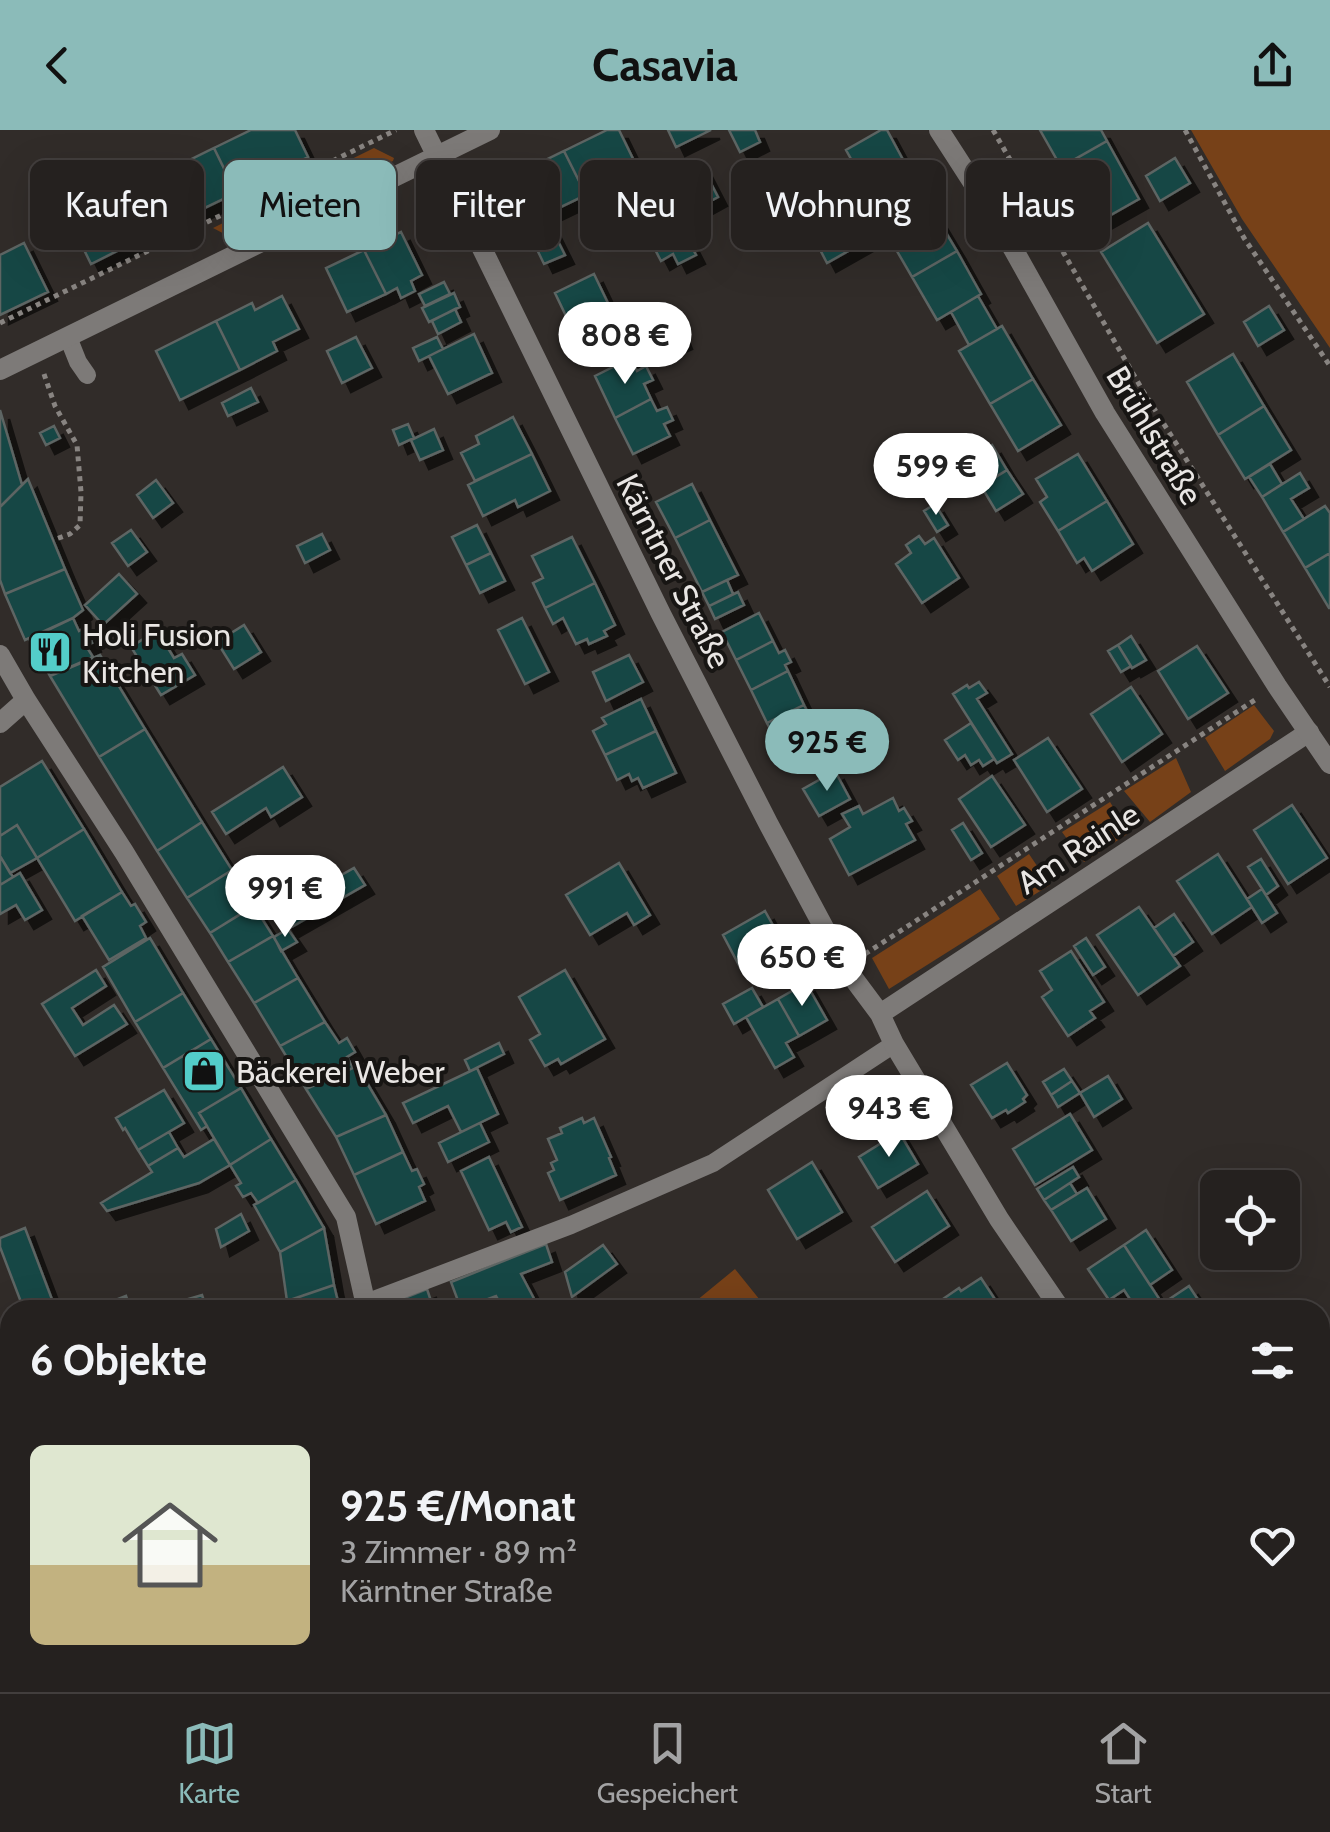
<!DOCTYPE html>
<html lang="de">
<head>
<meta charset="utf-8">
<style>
  :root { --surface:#25211f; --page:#2d2928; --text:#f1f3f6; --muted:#a3a3a4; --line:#423e3d; --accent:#8bbbb9 }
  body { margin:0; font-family:Cabin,sans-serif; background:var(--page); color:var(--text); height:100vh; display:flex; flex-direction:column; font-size:38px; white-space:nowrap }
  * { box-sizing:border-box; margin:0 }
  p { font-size:32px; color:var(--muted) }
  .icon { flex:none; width:55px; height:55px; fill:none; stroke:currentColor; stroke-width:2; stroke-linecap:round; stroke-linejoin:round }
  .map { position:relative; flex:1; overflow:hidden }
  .side { position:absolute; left:0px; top:1170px; width:1330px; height:392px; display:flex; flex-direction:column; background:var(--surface); border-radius:30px 30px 0 0; box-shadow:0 10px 40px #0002,0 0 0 2px var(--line) }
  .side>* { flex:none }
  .hud { position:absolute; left:30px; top:30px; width:1270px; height:90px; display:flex; gap:20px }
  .buttons { position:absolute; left:1200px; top:1040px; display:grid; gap:20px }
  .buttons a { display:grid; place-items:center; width:100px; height:100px; border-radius:15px; background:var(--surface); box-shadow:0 10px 40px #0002,0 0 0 2px var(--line); font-size:50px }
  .price { position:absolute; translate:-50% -85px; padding:0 22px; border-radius:35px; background:#fff; color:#222; font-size:32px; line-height:65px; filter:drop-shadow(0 2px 5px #0008) }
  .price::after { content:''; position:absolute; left:50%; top:60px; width:30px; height:22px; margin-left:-15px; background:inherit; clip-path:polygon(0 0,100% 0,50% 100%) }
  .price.active { background:var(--accent); color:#111 }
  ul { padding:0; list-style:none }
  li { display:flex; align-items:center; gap:30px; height:250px; padding:0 30px }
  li+li { border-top:2px solid var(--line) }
  li span { display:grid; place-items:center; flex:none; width:280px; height:200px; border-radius:15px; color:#555 }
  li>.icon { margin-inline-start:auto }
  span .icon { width:120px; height:120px; fill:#fffc; stroke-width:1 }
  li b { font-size:42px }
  h2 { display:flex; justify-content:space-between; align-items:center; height:120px; padding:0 30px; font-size:42px }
  .pill { padding:0 35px; border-radius:15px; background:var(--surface); box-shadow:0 10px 40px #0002,0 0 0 2px var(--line); font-size:35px; line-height:90px }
  .pill.active { background:var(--accent); color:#111 }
  header { display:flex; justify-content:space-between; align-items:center; height:130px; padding:0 30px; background:var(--accent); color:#111; font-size:45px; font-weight:800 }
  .tab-bar { display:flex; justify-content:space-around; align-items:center; height:140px; border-top:2px solid var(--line); background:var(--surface); font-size:28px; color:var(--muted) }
  .tab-bar a { display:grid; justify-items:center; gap:5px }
  .tab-bar .active { color:var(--accent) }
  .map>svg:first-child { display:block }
</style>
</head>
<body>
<header><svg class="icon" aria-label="back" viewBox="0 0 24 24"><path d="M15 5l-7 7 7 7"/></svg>Casavia<svg class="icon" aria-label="share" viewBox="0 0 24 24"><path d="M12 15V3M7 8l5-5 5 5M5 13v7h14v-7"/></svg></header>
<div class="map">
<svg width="1330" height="1562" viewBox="0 0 1330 1562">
  <defs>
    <filter id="shadow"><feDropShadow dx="9" dy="9" stdDeviation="0" flood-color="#0009"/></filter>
  </defs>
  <rect width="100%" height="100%" fill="#312c29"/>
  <path fill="#774118" d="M1191,0H1330V218L1242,89Z
    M374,18L394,28L393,31L330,62L309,50Z
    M243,83L265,94L234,109L213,98Z
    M1254,575L1274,601L1270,609L1225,641L1205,608Z
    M1176,628L1191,662L1150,692L1124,661Z
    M1110,672L1129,703L1084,732L1062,702Z
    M1029,724L1050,755L1016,776L997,746Z
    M980,759L1000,789L889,859L872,828Z
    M735,1139L768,1180H685Z
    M1069,1552L1077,1562H834L827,1553Z"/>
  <path fill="#194644" stroke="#5d6564" stroke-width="2.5" filter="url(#shadow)" d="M251,0H295L308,27L236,63L214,18Z
    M607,0H619L638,39L610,53L614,61L596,70L591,61L586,65L564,21Z
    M668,0H711L676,17Z
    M729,0H755L760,12L740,22Z
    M881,0H887L908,39L895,47L898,52L878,63L875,58L869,61L846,20Z
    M1040,0H1101L1107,11L1061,37Z
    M1107,11L1139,69L1093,95L1061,37Z
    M214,18L236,63L163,98L141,54Z
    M564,21L586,65L538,88L517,44Z
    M1175,28L1190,53L1160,71L1146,46Z
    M701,34L718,67L700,77L698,71L693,73L701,89L682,98L660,55Z
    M141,54L163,98L91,134L69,89Z
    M666,66L696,125L678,134L673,124L661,131L648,106L653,104L641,79Z
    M927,71L957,121L912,147L883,97Z
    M848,79L866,111L827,133L815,110L828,103L822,93Z
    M1148,93L1204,184L1157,213L1101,122Z
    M552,99L565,125L544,134L532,109Z
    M401,102L422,145L411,151L415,161L401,168L397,158L386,164L364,120Z
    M24,113L48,162L0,185V125Z
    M364,120L386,164L347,182L326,138Z
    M957,121L981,164L937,190L912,147Z
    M594,144L617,192L578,211L555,163Z
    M444,152L450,164L425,176L419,164Z
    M454,163L460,177L429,192L422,178Z
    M282,166L299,199L273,212L277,221L240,240L216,191L252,173L255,180Z
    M978,166L997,199L969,215L951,182Z
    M1269,176L1284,200L1258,216L1244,192Z
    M455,179L461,192L438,204L432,191Z
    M671,182L683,210L663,219L650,192Z
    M216,191L240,240L180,270L156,221Z
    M1002,196L1033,249L990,274L959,221Z
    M474,204L492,243L448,264L429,226Z
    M356,207L372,238L342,253L327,221Z
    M437,207L443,219L419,231L413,218Z
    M1233,224L1264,276L1218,305L1187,252Z
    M631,228L637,241L646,236L653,250L644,254L651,269L615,288L595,246Z
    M1033,249L1061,295L1018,321L990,274Z
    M251,258L258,272L228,286L222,273Z
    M651,269L657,281L667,277L673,290L664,294L670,306L633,324L615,288Z
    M1264,276L1291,320L1245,349L1218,305Z
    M0,280L22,355L0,377Z
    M513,287L532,324L475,351L461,323L479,314L476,306Z
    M408,294L414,308L399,315L393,300Z
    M54,296L60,308L46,315L40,303Z
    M434,299L443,320L420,330L411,310Z
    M992,315L1007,340L981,356L966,332Z
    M532,324L550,361L518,377L515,370L483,386L468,355Z
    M1078,324L1107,371L1058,401L1040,372L1047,367L1036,349Z
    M1270,334L1282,354L1262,367L1249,347Z
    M1007,340L1023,364L996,381L981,356Z
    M1300,343L1309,358L1291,369L1304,389L1283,402L1262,367Z
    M28,349L65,439L5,464L0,450V377Z
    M156,350L173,373L153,388L137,365Z
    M692,354L710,390L675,408L656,372Z
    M1107,371L1133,414L1092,441L1084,428L1077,433L1058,401Z
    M935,374L948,395L937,402L924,381Z
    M1325,376L1330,383V423L1305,438L1283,402Z
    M710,390L738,445L702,462L675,408Z
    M477,395L491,423L466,435L452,407Z
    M131,400L147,422L128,436L112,413Z
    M322,404L330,420L305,433L297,416Z
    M919,406L925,414L934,408L959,448L922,473L896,434L911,423L906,415Z
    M572,407L595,453L545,478L533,453L543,448L532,426Z
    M491,423L505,451L480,463L466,435Z
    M1330,423V478H1329L1305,438Z
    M65,439L83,480L73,488L25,510L5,464Z
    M119,444L137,464L103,495L85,475Z
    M727,450L733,464L709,476L702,462Z
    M595,453L615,495L604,501L607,506L589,514L587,509L576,514L563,488L553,494L545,478Z
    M738,462L744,475L715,489L709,476Z
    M759,483L773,511L736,530L722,502Z
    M73,488L79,501L86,497L92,513L86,516L93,527L50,546L29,509Z
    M522,488L549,542L525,554L498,500Z
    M244,495L261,522L234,539L217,512Z
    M157,500L174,528L182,524L195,545L161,565L131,517Z
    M1131,506L1146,530L1132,538L1118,515Z
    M773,511L779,523L785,520L791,532L785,535L788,541L751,560L736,530Z
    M1118,515L1131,536L1121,542L1108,521Z
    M1197,516L1228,563L1188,589L1158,541Z
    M100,525L145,599L99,627L50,546Z
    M629,525L643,552L606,571L593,542Z
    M788,541L804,575L767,593L751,560Z
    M979,552L987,563L977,569L1012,624L997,633L953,564L967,555L969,558Z
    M1131,557L1162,604L1122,632L1091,584Z
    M641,569L656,601L605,625L593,601L606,594L602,588Z
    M804,575L819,603L782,622L767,593Z
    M971,593L994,629L983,636L979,630L971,635L965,625L958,630L945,610Z
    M145,599L202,692L157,721L99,627Z
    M656,601L676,643L643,658L638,648L632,651L629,644L617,650L605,625Z
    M1048,608L1082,659L1047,682L1014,630Z
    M42,631L84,699L37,728L17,695L0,706V657Z
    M283,637L302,667L271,687L266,678L226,704L212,682Z
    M835,641L850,669L819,686L803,659Z
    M992,646L1025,695L991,717L959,669Z
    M893,668L899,681L904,678L912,691L906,694L915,710L849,745L830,709L850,697L842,684L859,676L863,684Z
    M1292,675L1327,728L1288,754L1254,700Z
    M202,692L232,740L187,768L157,721Z
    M963,693L982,723L971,730L952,700Z
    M17,695L37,728L10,743L0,726V706Z
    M84,699L122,762L75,791L37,728Z
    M1218,724L1252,777L1212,804L1177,751Z
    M0,726L13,747L0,755Z
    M1261,729L1278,756L1266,765L1248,737Z
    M619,733L650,785L634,795L627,783L590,805L566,765Z
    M237,737L258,773L210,803L187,768Z
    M354,738L365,755L288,799L279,781L300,769L296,763L317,751L320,757Z
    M20,743L42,780L25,790L16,775L0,784V755Z
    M1262,759L1277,783L1262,793L1247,769Z
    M122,762L131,776L135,774L146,792L140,796L146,808L109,830L82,786Z
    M254,776L273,806L228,832L210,803Z
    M1139,777L1180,836L1138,865L1097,805Z
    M765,781L785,817L742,841L723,805Z
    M1174,784L1193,812L1173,826L1154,798Z
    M288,799L297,812L281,821L274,807Z
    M273,806L298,848L254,873L228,832Z
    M150,808L183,863L135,892L103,837Z
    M1086,808L1105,837L1093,845L1074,816Z
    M1071,821L1104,872L1090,881L1095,888L1068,906L1042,867L1052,860L1040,841Z
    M96,840L106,856L72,878L83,895L114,875L127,894L75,926L42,874Z
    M565,840L605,909L561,934L558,929L545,936L530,910L540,904L519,867Z
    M298,848L325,892L280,916L254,873Z
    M806,853L827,890L799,906L778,869Z
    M752,858L763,877L734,894L723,874Z
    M183,863L211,909L163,938L135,892Z
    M778,869L799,906L786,913L794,927L775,938L746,887Z
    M325,892L339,913L347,908L355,922L347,927L353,938L306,959L280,916Z
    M211,909L241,958L199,983L207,996L201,1000L163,938Z
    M499,913L504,924L470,941L465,930Z
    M1007,933L1027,965L1023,969L1025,972L1008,983L1006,980L992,988L971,955Z
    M357,936L386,985L336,1007L306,959Z
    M477,938L498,984L461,1002L448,976L413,993L403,973Z
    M1064,939L1072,951L1051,965L1043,952Z
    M1108,946L1122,969L1094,987L1080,963Z
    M1072,951L1080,963L1058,977L1051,965Z
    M241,958L271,1009L230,1035L199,983Z
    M164,960L184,993L138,1020L125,998L123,1000L116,988Z
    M1070,984L1092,1020L1035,1055L1013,1019Z
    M386,985L403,1022L354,1045L336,1007Z
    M582,988L584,993L594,988L611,1027L609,1028L616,1045L560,1070L548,1043L554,1040L551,1033L557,1030L548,1009L562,1003L560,998Z
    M480,993L489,1012L448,1032L439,1013Z
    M169,1002L178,1018L148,1036L138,1020Z
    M899,1002L918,1034L878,1058L859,1027Z
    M214,1009L230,1035L199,1053L107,1081L101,1073L152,1042L148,1036L178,1018L184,1027Z
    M271,1009L296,1050L258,1073L251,1063L243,1067L236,1056L241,1053L230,1035Z
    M403,1022L412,1041L417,1039L424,1054L419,1057L425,1071L376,1094L354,1045Z
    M489,1027L522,1097L511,1102L506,1092L489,1100L461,1041Z
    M812,1032L842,1082L797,1109L768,1060Z
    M1073,1037L1079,1047L1044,1070L1037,1059Z
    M296,1050L324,1098L280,1122L254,1075Z
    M1070,1053L1077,1064L1051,1080L1044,1070Z
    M1087,1058L1106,1089L1071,1111L1051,1080Z
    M927,1061L949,1096L895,1132L872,1097Z
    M241,1084L249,1101L221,1117L216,1099Z
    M25,1098L56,1180H24L0,1117V1108Z
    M324,1098L334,1155L287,1171L280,1122Z
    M1146,1100L1172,1140L1150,1155L1124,1115Z
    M546,1114L552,1132L521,1144L540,1180H504L496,1166L461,1179L451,1152Z
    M603,1115L617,1134L572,1167L565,1142Z
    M1124,1115L1160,1170L1144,1180H1137L1124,1160L1109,1170L1088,1139Z
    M981,1148L1002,1180H946L940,1171L959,1158L961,1161Z
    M334,1155L340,1180H289L287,1171Z
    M1189,1156L1205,1180H1153Z
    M427,1159L434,1180H395L394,1172Z
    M202,1165L207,1180H169L168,1175Z
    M126,1166L131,1180H96L95,1178Z
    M1330,1382V1441L1323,1446L1320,1442V1389Z
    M0,1536L10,1544V1552H21L32,1562H0Z
    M146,1552H177L180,1562H149Z
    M177,1552H196L201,1562H180Z
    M314,1552H390V1553L370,1562H318Z
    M445,1552L449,1562H394L390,1553Z
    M490,1552H541L543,1559L535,1562H494Z
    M577,1552H593L597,1560L557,1562Z
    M593,1552H623L602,1562H598Z
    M1218,1552H1264L1270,1561L1205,1562Z"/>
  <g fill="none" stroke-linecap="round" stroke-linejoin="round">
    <path stroke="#888481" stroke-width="5" stroke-dasharray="5 5" stroke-linecap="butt" d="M993,0L1143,261L1330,557
      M1185,0L1244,108L1330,236
      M0,193L396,0
      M44,244L55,276L77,315L81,362L80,395L70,404L53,410
      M865,824L1258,568
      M0,1481L10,1472"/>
    <path stroke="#7d7a78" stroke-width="18" d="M68,207L78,232L87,245
      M366,1173L571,1095L713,1033L894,914
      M205,1552L210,1562"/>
    <path stroke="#7d7a78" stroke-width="20" d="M424,0L661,484L768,693L845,837L880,884L894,914L999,1089L1061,1180
      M0,240L490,0
      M0,525L26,570L124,722L346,1087L367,1180
      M0,593L26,570
      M880,884L1309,602
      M0,1247L10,1267
      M1320,1539L1330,1552
      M85,1552L86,1562
      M467,1552L471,1562"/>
    <path stroke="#7d7a78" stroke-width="20" d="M939,0L997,90L1105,283L1277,556L1330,634"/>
  </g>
  <defs>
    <g id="restaurant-square" transform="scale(2.25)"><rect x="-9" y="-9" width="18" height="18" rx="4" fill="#53cdc9" stroke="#171513"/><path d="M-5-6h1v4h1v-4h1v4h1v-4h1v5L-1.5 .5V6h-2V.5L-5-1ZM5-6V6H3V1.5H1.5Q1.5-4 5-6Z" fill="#111"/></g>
    <g id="shop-square" transform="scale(2.25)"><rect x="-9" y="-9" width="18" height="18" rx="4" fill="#53cdc9" stroke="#171513"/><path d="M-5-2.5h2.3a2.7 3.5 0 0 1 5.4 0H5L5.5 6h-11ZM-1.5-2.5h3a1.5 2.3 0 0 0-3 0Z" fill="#111"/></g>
  </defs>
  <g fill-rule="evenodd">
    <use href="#restaurant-square" x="50" y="522"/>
    <use href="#shop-square" x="204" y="941"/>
  </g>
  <g text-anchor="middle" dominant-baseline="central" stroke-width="8" stroke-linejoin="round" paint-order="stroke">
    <g font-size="32" fill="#e9e6e4" stroke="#171513">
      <text transform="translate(1155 305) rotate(59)">Brühlstraße</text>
      <text transform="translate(674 441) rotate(63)">Kärntner Straße</text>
      <text transform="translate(1078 718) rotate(-33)">Am Rainle</text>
    </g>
    <g font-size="32" fill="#e9e6e4" stroke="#171513" text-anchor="start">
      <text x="82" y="504">Holi Fusion<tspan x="82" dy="37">Kitchen</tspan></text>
      <text x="236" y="941">Bäckerei Weber</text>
    </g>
  </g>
</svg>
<div class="buttons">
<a><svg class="icon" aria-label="locate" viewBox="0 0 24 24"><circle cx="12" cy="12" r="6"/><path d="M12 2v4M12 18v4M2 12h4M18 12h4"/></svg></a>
</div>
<b class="price" style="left:625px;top:257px">808 €</b>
<b class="price" style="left:936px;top:388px">599 €</b>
<b class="price active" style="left:827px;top:664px">925 €</b>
<b class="price" style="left:285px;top:810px">991 €</b>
<b class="price" style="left:802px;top:879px">650 €</b>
<b class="price" style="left:889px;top:1030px">943 €</b>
<div class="hud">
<a class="pill">Kaufen</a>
<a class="pill active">Mieten</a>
<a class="pill">Filter</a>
<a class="pill">Neu</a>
<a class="pill">Wohnung</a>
<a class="pill">Haus</a>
</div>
<section class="side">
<h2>6 Objekte<svg class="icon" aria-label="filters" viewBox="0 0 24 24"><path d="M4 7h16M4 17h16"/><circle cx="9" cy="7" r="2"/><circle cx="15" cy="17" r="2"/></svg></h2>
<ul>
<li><span style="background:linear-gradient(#dfe7d0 60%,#c2b280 0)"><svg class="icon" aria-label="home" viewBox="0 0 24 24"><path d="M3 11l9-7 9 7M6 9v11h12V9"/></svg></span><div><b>925 €/Monat</b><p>3 Zimmer · 89 m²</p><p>Kärntner Straße</p></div><svg class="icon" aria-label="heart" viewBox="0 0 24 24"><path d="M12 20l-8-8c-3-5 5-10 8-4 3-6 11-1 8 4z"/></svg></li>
</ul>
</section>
</div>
<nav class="tab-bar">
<a class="active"><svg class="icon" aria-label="map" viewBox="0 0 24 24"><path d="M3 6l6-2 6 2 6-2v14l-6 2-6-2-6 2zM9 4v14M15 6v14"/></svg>Karte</a>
<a><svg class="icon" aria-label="saved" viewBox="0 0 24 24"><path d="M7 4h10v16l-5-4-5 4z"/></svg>Gespeichert</a>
<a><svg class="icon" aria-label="home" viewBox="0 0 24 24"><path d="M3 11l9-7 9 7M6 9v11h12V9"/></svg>Start</a>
</nav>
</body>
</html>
